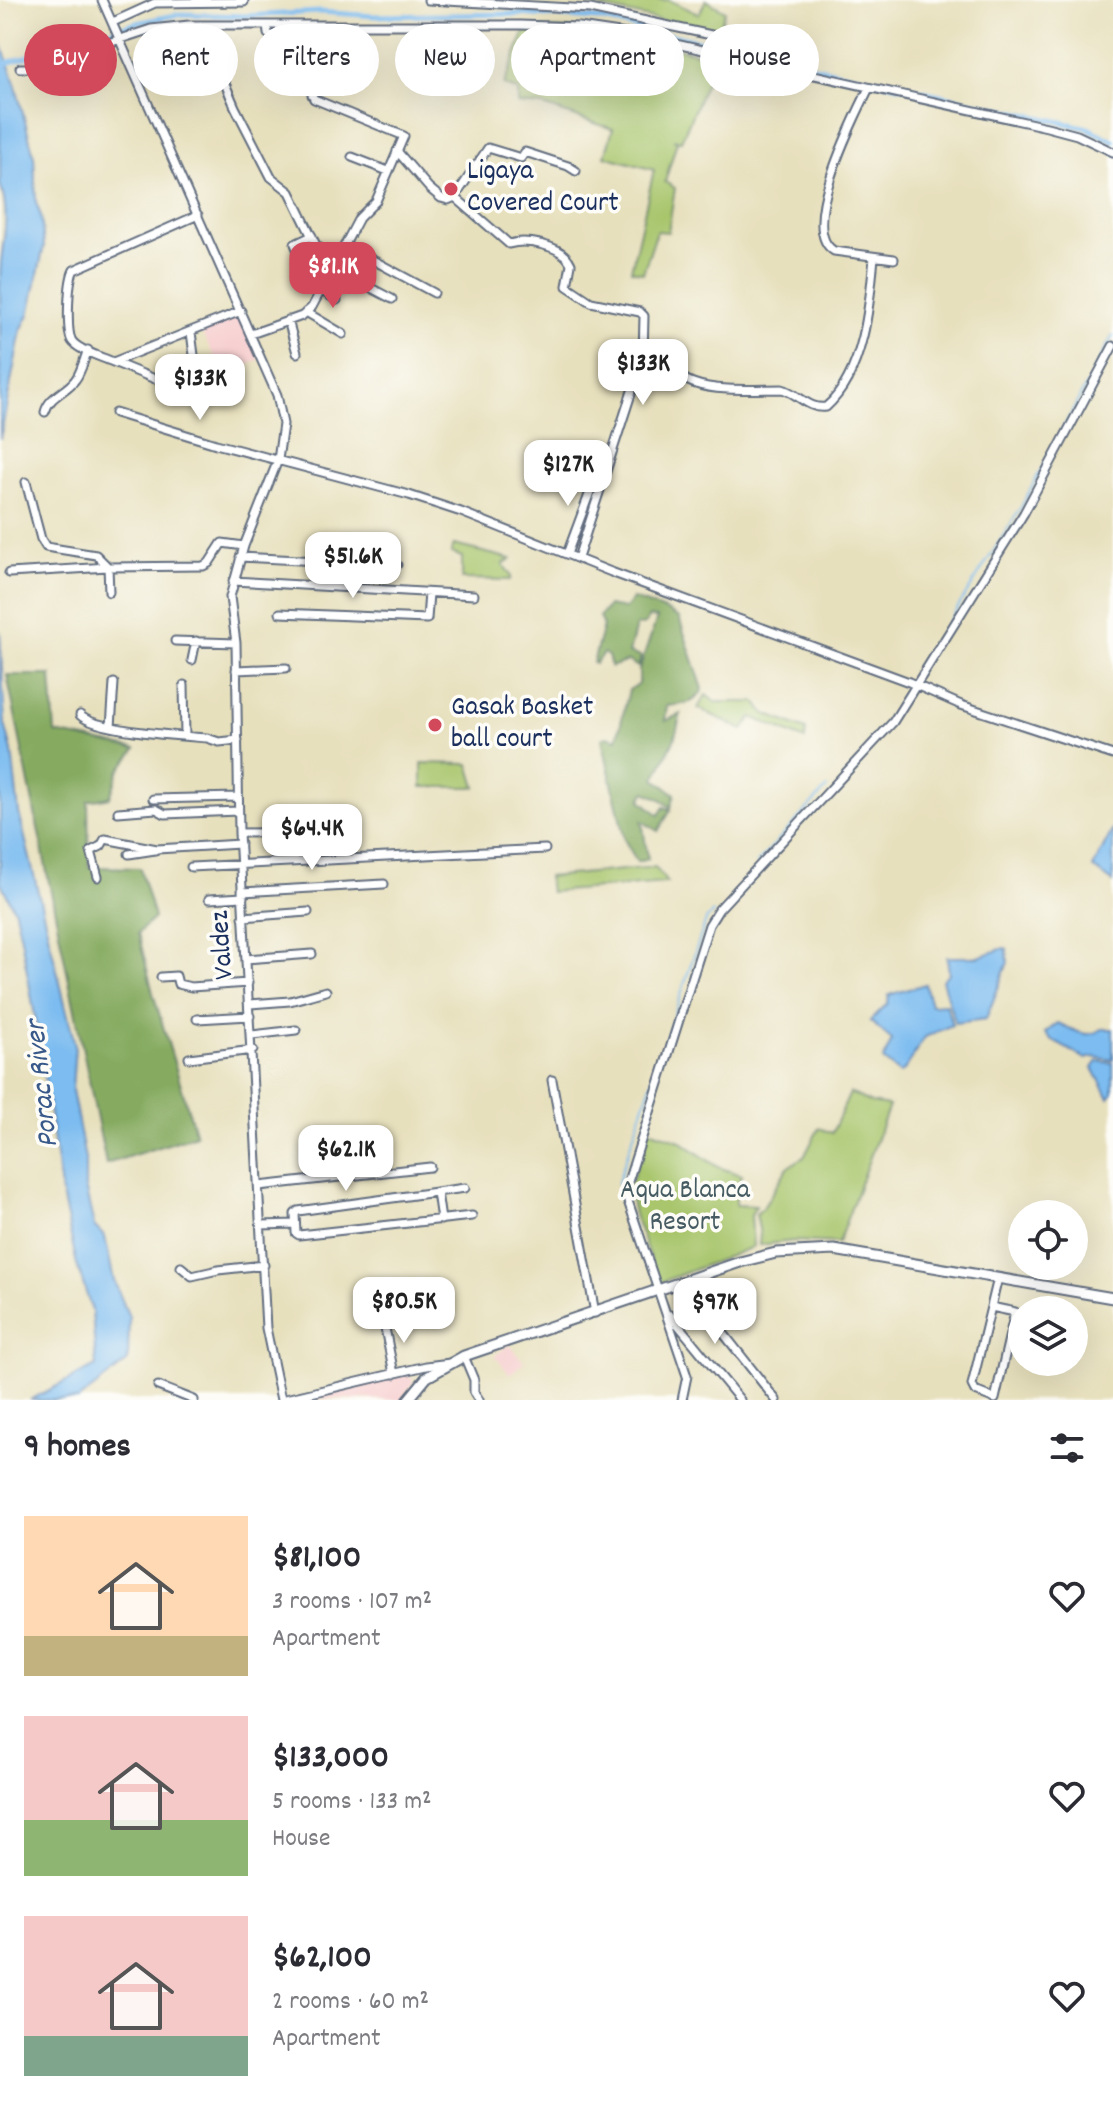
<!DOCTYPE html>
<html lang="en">
<head>
<meta charset="utf-8">
<style>
  :root { --surface:#fff; --page:#f7f7f7; --text:#2b2b33; --muted:#7c7c81; --accent:#d1495b }
  body { margin:0; font-family:Dekko,sans-serif; background:var(--page); color:var(--text); height:100vh; display:flex; flex-direction:column; font-size:30px; white-space:nowrap }
  * { box-sizing:border-box; margin:0 }
  p { font-size:26px; color:var(--muted) }
  .icon { flex:none; width:44px; height:44px; fill:none; stroke:currentColor; stroke-width:2; stroke-linecap:round; stroke-linejoin:round }
  .map { position:relative; height:1400px; overflow:hidden }
  .panel { display:flex; flex-direction:column; background:var(--surface); flex:1 }
  .panel>* { flex:none }
  .hud { position:absolute; left:24px; top:24px; width:1066px; height:72px; display:flex; gap:16px }
  .controls { position:absolute; left:1008px; top:1200px; display:grid; gap:16px }
  .controls a { display:grid; place-items:center; width:80px; height:80px; border-radius:50%; background:var(--surface); box-shadow:0 8px 32px #0002; font-size:40px }
  .price { position:absolute; translate:-50% -68px; padding:0 18px; border-radius:16px; background:#fff; color:#222; font-size:26px; line-height:52px; filter:drop-shadow(0 2px 4px #0008) }
  .price::after { content:''; position:absolute; left:50%; top:48px; width:24px; height:18px; margin-left:-12px; background:inherit; clip-path:polygon(0 0,100% 0,50% 100%) }
  .price.active { background:var(--accent); color:#fff }
  ul { padding:0; list-style:none }
  li { display:flex; align-items:center; gap:24px; height:200px; padding:0 24px }
  li span { display:grid; place-items:center; flex:none; width:224px; height:160px; border-radius:0px; color:#555 }
  li>.icon { margin-inline-start:auto }
  span .icon { width:96px; height:96px; fill:#fffc; stroke-width:1 }
  li b { font-size:34px }
  h2 { display:flex; justify-content:space-between; align-items:center; height:96px; padding:0 24px; font-size:34px }
  .tag { padding:0 28px; border-radius:36px; background:var(--surface); box-shadow:0 8px 32px #0002; font-size:28px; line-height:72px }
  .tag.active { background:var(--accent); color:#fff }
  .map>svg:first-child { display:block }
</style>
</head>
<body>
<div class="map">
<svg width="1113" height="1400" viewBox="0 0 1113 1400">
  <rect width="100%" height="100%" fill="#fdfcf7"/>
  <filter id="ink" filterUnits="userSpaceOnUse"><feTurbulence type="fractalNoise" baseFrequency=".0125" numOctaves="2"/><feDisplacementMap in="SourceGraphic" scale="16" xChannelSelector="R" yChannelSelector="G"/><feConvolveMatrix kernelMatrix="1 2 1 2 8 2 1 2 1" color-interpolation-filters="sRGB"/></filter>
  <filter id="wash" filterUnits="userSpaceOnUse"><feTurbulence type="fractalNoise" baseFrequency=".006" numOctaves="4" result="noise"/><feDisplacementMap in="SourceGraphic" scale="32" xChannelSelector="R" yChannelSelector="G"/><feGaussianBlur stdDeviation="1.8" result="paint"/><feColorMatrix in="noise" values="0 0 0 0 0 0 0 0 0 0 0 0 0 0 0 0 0 1.4 0 .05"/><feComposite in="paint" operator="in"/></filter>
  <g filter="url(#wash)">
    <rect width="100%" height="100%" fill="#e7e0bd"/>
    <path fill="#f7cfd0" d="M239,314L260,359L225,376L200,330Z
      M509,1344L524,1362L510,1374L495,1356Z
      M405,1374L412,1378L413,1382L401,1400L302,1398Z"/>
    <path fill="#a9c66d" stroke="#627a66" stroke-width="2" d="M594,0H669L699,14L706,0L725,11L719,30L699,29L591,5Z
      M526,28L571,29L661,46L653,78L663,44L716,59L681,141L673,139L677,141L665,182L675,188L668,232L657,231L643,273L631,270L654,170L605,156L613,129L543,106L518,104V91L504,85Z
      M454,545L511,559L503,564L511,576L510,580L462,579V557L451,553Z
      M706,695L715,702H756L764,713L806,730L805,740L752,717L743,730L698,708Z
      M422,763L469,764L476,787H422Z
      M655,867L667,883L550,892L548,877Z
      M850,1093L871,1103L889,1106L838,1243L794,1241L759,1245L760,1234L756,1214L763,1208L788,1167L804,1157L819,1128L832,1133Z
      M647,1129L680,1141L718,1167L742,1175L736,1191V1205L756,1206L751,1215L753,1247L659,1283L634,1215L629,1191Z"/>
    <path fill="#86ab60" stroke="#506d5f" stroke-width="2" d="M633,599L665,610L679,618L703,689C695,705 682,704 667,706L665,721L681,714L674,740L655,779L675,794L671,808L661,799L645,792L641,800L659,815L664,807L671,810L658,831L642,821L648,859L637,862L625,841L602,739L607,736L617,739L629,690L639,684V670L657,618L649,617L645,624L636,626L629,653L641,657L638,667L628,661L611,667L608,656L603,653L595,664L593,663L603,626L599,617L608,606L625,609Z
      M7,675H51L55,733L136,749L119,771L110,797L88,801L89,867L140,868L154,918L138,933L153,993L196,1135L106,1164Z"/>
    <path fill="#7cbcf0" stroke="#4c76a7" stroke-width="2" d="M0,39L16,86L34,156L36,202L41,216L44,246L29,315L21,330L0,439C0,384 0,330 0,276C1,241 12,220 0,184Z
      M0,630L5,724L12,751L19,813L75,1045L72,1090L85,1159V1187L94,1226L105,1237L114,1281L129,1317L128,1361L78,1400H30L96,1366L92,1311L77,1265L61,1190L38,1033L21,938L15,911L0,881Z
      M1113,829V882L1093,868Z
      M1004,948L1007,949L1008,962L986,1019L955,1023L942,980L949,973L947,957H978Z
      M925,984L931,1005L946,1004L952,1025L925,1037L903,1072L899,1073L883,1060L892,1040L870,1021L888,1003L889,995Z
      M1058,1023C1074,1030 1087,1040 1102,1029H1113V1060L1093,1057L1086,1059L1051,1040L1045,1033Z
      M1098,1061L1113,1063V1093L1109,1098L1093,1068Z"/>
    <g fill="none" stroke-linecap="round" stroke-linejoin="round">
      <path stroke="#7cbcf0" stroke-width="2" d="M912,680L1020,509L1113,335
        M885,725L909,686
        M757,863L827,788
        M634,1229L621,1201L618,1182L706,920L713,912"/>
      <path stroke="#7cbcf0" stroke-width="5" d="M0,65L137,23L180,14L244,16L320,12L374,16L518,14L599,19L1088,128L1113,141"/>
    </g>
  </g>
  <g filter="url(#ink)">
    <g fill="none" stroke-linecap="round" stroke-linejoin="round">
      <g stroke="#626d7f" stroke-width="11">
        <path id="minor" d="M102,0L277,395L283,424L278,460L244,546L230,597L236,643L239,833L266,1328L281,1400
          M428,0L590,9L730,39
          M113,22L155,3L244,2
          M200,25L235,107L271,177L290,192L316,245L336,262
          M20,68H32L151,29L189,25H520L579,27L640,36L1047,127L1077,135L1113,152
          M869,88C855,117 797,229 834,251L894,259
          M397,151L429,188L441,198L448,200L455,197
          M352,157L388,171
          M576,171L568,166L525,152L521,158L488,148L455,197L509,244C527,239 563,245 571,264L567,286L591,302L640,312L644,316L643,357L578,558
          M198,215L74,270C68,280 66,332 72,341C79,351 102,357 113,362L241,311
          M312,236L295,244L308,275L326,281
          M345,245L434,293
          M333,268L392,299
          M322,291L337,300
          M306,312L343,334
          M288,320L297,353
          M251,334L302,316L312,307L359,218L376,201L404,136L314,99L312,95L323,58L268,34L267,25
          M643,357C670,361 672,375 693,383C716,392 757,389 782,389C798,393 809,410 826,407C864,374 870,304 874,257
          M113,362L155,379L195,363L191,332
          M45,412C49,396 66,392 75,380C81,373 84,359 88,350
          M115,413L216,444L409,495L461,512L611,572L909,682L961,705L1113,755
          M26,482L41,539L46,547L96,555L108,567L109,592
          M567,554L597,473
          M240,557L397,565
          M9,573L108,567L203,566L209,563L222,543L244,546
          M233,581L474,595
          M280,613L427,619L429,593
          M175,641L236,643
          M192,660L196,641
          M236,670L286,668
          M184,685L185,736
          M80,715C95,731 182,736 207,738L219,742L238,740
          M111,727L114,683
          M153,799L237,797
          M118,812L156,809L165,814L238,811
          M239,833L334,832
          M129,854L155,850
          M191,867L545,849
          M98,877L91,851L101,846L105,839L157,849L240,844
          M242,892L384,884
          M209,899L243,897
          M243,917L308,912
          M246,959L312,954
          M161,977L176,976L178,984L191,987L248,983
          M250,1004L290,1001L326,991
          M197,1019L250,1016
          M252,1035L296,1030
          M189,1058L253,1050
          M552,1080L595,1313
          M259,1186L430,1167
          M465,1188L298,1211L295,1214L296,1233L299,1235L472,1216
          M437,1192L441,1220
          M261,1225L295,1224
          M181,1267L192,1276L218,1270L264,1265
          M683,1282L776,1400
          M991,1307L1015,1312L995,1399L975,1391L972,1385L998,1278
          M670,1315L740,1400
          M384,1323L394,1374
          M464,1356L474,1380V1392L479,1400
          M158,1386L194,1400
          M281,1400L426,1366L450,1363
          M682,1400L687,1376L628,1201L626,1188L709,925L719,909L893,722L1024,513L1113,346"/>
      </g>
      <g stroke="#626d7f" stroke-width="13">
        <path id="major" d="M408,1400L427,1377L464,1356L740,1262L776,1253L834,1250L1113,1298"/>
      </g>
      <use href="#minor" stroke="#fff" stroke-width="7"/>
      <use href="#major" stroke="#fff" stroke-width="9"/>
    </g>
  </g>
  <g fill="#d1495b" stroke="#fdfcf7" stroke-width="3">
    <circle cx="451" cy="189" r="8"/>
    <circle cx="435" cy="725" r="8"/>
  </g>
  <g text-anchor="middle" dominant-baseline="central" stroke-width="7" stroke-linejoin="round" paint-order="stroke">
    <g font-size="28" fill="#1b2f5e" stroke="#fdfcf7" text-anchor="start">
      <text x="467" y="173">Ligaya<tspan x="467" dy="32">Covered Court</tspan></text>
      <text x="451" y="709">Gasak Basket<tspan x="451" dy="32">ball court</tspan></text>
    </g>
    <g font-size="28" fill="#1b2f5e" stroke="#fdfcf7">
      <text transform="translate(224 945) rotate(-94)">Valdez</text>
    </g>
    <g font-size="28" fill="#465c62" stroke="#fdfcf7">
      <text x="685" y="1192">Aqua Blanca<tspan x="685" dy="32">Resort</tspan></text>
    </g>
    <g font-size="30" font-style="italic" fill="#38598a" stroke="#fdfcf7">
      <text transform="translate(44 1084) rotate(-96)">Porac River</text>
    </g>
  </g>
</svg>
<div class="controls">
<a><svg class="icon" aria-label="locate" viewBox="0 0 24 24"><circle cx="12" cy="12" r="6"/><path d="M12 2v4M12 18v4M2 12h4M18 12h4"/></svg></a>
<a><svg class="icon" aria-label="layers" viewBox="0 0 24 24"><path d="M12 4l9 5-9 5-9-5zM3 14l9 5 9-5"/></svg></a>
</div>
<b class="price active" style="left:333px;top:310px">$81.1K</b>
<b class="price" style="left:643px;top:407px">$133K</b>
<b class="price" style="left:200px;top:422px">$133K</b>
<b class="price" style="left:568px;top:508px">$127K</b>
<b class="price" style="left:353px;top:600px">$51.6K</b>
<b class="price" style="left:312px;top:872px">$64.4K</b>
<b class="price" style="left:346px;top:1193px">$62.1K</b>
<b class="price" style="left:404px;top:1345px">$80.5K</b>
<b class="price" style="left:715px;top:1346px">$97K</b>
<div class="hud">
<a class="tag active">Buy</a>
<a class="tag">Rent</a>
<a class="tag">Filters</a>
<a class="tag">New</a>
<a class="tag">Apartment</a>
<a class="tag">House</a>
</div>
</div>
<section class="panel">
<h2>9 homes<svg class="icon" aria-label="filters" viewBox="0 0 24 24"><path d="M4 7h16M4 17h16"/><circle cx="9" cy="7" r="2"/><circle cx="15" cy="17" r="2"/></svg></h2>
<ul>
<li><span style="background:linear-gradient(#ffd9b3 75%,#c2b280 0)"><svg class="icon" aria-label="home" viewBox="0 0 24 24"><path d="M3 11l9-7 9 7M6 9v11h12V9"/></svg></span><div><b>$81,100</b><p>3 rooms · 107 m²</p><p>Apartment</p></div><svg class="icon" aria-label="heart" viewBox="0 0 24 24"><path d="M12 20l-8-8c-3-5 5-10 8-4 3-6 11-1 8 4z"/></svg></li>
<li><span style="background:linear-gradient(#f6c9c9 65%,#8fb573 0)"><svg class="icon" aria-label="home" viewBox="0 0 24 24"><path d="M3 11l9-7 9 7M6 9v11h12V9"/></svg></span><div><b>$133,000</b><p>5 rooms · 133 m²</p><p>House</p></div><svg class="icon" aria-label="heart" viewBox="0 0 24 24"><path d="M12 20l-8-8c-3-5 5-10 8-4 3-6 11-1 8 4z"/></svg></li>
<li><span style="background:linear-gradient(#f6c9c9 75%,#7fa58c 0)"><svg class="icon" aria-label="home" viewBox="0 0 24 24"><path d="M3 11l9-7 9 7M6 9v11h12V9"/></svg></span><div><b>$62,100</b><p>2 rooms · 60 m²</p><p>Apartment</p></div><svg class="icon" aria-label="heart" viewBox="0 0 24 24"><path d="M12 20l-8-8c-3-5 5-10 8-4 3-6 11-1 8 4z"/></svg></li>
</ul>
</section>
</body>
</html>
